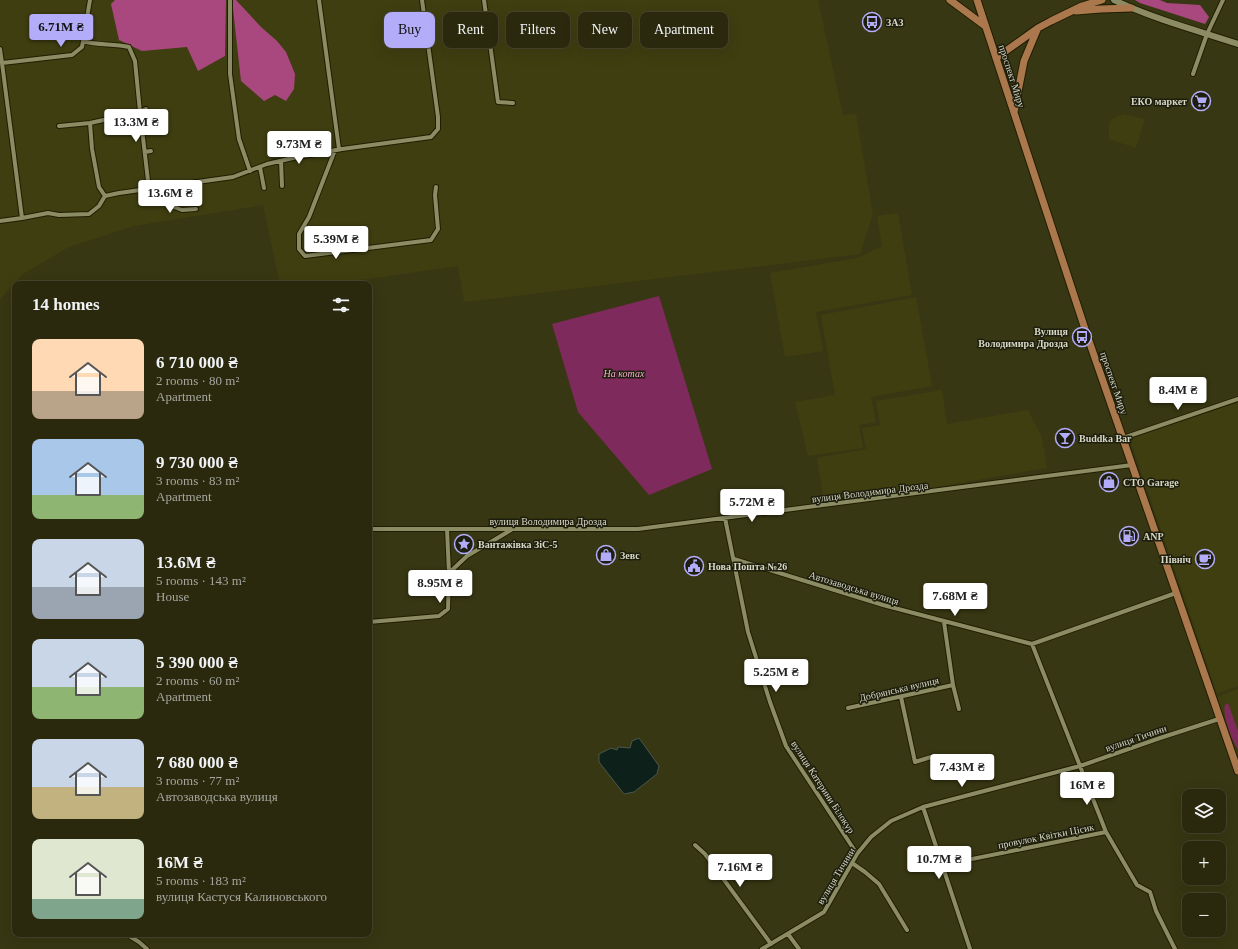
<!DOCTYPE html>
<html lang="en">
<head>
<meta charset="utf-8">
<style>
  :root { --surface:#2a290e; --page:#36351c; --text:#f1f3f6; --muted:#a5a69e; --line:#46452e; --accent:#b3acf9 }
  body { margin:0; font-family:"Times New Roman",serif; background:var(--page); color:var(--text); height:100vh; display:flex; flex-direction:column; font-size:15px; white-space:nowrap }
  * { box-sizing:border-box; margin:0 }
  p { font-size:13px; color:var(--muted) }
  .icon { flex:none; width:22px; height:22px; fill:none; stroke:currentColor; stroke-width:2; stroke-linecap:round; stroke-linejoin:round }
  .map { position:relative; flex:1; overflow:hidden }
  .drawer { position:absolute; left:12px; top:281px; width:360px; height:656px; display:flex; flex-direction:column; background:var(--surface); border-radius:8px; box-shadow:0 4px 16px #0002,0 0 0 1px var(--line) }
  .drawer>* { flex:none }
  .top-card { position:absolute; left:384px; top:12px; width:380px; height:36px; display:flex; gap:8px }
  .buttons { position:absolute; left:1182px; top:789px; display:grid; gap:8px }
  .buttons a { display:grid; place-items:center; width:44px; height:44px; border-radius:8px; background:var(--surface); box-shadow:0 4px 16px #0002,0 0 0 1px var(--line); font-size:20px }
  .price { position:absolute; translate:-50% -34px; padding:0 9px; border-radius:4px; background:#fff; color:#222; font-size:13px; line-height:26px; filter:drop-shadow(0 1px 2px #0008) }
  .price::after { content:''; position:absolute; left:50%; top:24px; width:12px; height:9px; margin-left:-6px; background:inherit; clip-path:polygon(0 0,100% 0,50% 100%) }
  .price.on { background:var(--accent); color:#111 }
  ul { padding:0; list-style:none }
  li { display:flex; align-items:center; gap:12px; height:100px; padding:0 20px }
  li span { display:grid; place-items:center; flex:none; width:112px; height:80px; border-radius:8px; color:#555 }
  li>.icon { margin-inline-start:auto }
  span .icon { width:48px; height:48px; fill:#fffc; stroke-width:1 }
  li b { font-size:17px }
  h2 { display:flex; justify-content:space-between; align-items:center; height:48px; padding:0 20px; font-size:17px }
  .pill { padding:0 14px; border-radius:8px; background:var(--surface); box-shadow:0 4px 16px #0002,0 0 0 1px var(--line); font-size:14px; line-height:36px }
  .pill.on { background:var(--accent); color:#111 }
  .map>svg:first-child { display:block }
</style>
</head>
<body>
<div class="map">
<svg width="1238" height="949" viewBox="0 0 1238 949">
  <rect width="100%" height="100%" fill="#383713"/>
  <path fill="#3f3e11" d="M0,0H818L843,115L856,114L873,214L860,254L464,302L458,266L332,284H280L263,205L134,226L69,247L23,274L0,299Z
    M1123,114L1145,119L1136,148L1109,139V124L1112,119Z
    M898,213L912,295L816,312L823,351L785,357L770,273L857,258L882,246L877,216Z
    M916,297L932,386L871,397L876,422L859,425L863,448L808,456L795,402L835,395L821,315Z
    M942,390L947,424L1028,410L1042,437L1047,468L825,506L817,458L866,449L862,428L880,425L876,401Z
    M1238,402V686L1217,693L1130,439Z
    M1238,689V756L1217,697Z"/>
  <path fill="#7f2a5c" d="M659,296L712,469L649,495L578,412L552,324Z
    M1228,703L1238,731V749C1232,741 1222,715 1225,705Z"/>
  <path fill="#a8487e" d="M115,0H226L225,56L198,71L187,47L142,51L119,40L111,4Z
    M232,0H236L261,27L277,41L286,52L295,74L294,89L286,101L275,95L264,101L241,81Z
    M1135,0H1160L1167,3L1200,5L1209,17L1205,24L1140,3Z"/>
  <path fill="#0d2019" stroke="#4a574c" d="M639,738L659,766L657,774L634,792L624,794L599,762V754L611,748L617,750L618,747L630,748L632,741Z"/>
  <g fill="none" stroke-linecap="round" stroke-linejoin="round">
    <g stroke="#201e00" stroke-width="6">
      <path id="minor" d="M230,0V74L239,139L250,171
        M319,0L339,149
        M484,0L498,102L513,103
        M0,49L2,63L72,55L82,47L90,0
        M1193,74L1207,34L1223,0
        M146,109L140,112L149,189
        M90,123L92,149L99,187L105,196
        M59,126L90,123L140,112L135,61L129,47C113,43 98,46 83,41
        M141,126L150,125
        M335,150L309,217L299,234V249L305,256L431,240L438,229L435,195L436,187
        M145,152L151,151
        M281,161L282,186
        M260,167L264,188
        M167,187L174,207L182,210L196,209
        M22,218L48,213L59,215L89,214L99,206L105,196L119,193L233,177L267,164L293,158L342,149L431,137L438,129V117L422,0
        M0,221L22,218L2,63
        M1123,438L1238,399
        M725,518L748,632L770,702L786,746L857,854
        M369,529H638L1132,465
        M734,559L883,605L1032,644L1176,593
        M449,573L467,556L511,530
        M369,622L439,616L448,609L449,573L447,529
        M944,622L953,685L959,709
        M1032,644L1106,832L1137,885L1150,892L1156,911L1175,949
        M901,697L915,762L931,757
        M848,708L953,685
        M923,807L970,949
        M695,845L705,854L771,944
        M852,863L865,872L879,884L907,930
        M942,865L1106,832
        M126,934L139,942L147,949
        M788,934L799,949
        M762,949L824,912L857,854L871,837L891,821L923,807L1080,766L1160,738L1219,719"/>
    </g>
    <g stroke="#201e00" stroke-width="8">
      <path id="secondary" d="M1114,0C1154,19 1196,30 1238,44"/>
    </g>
    <g stroke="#201e00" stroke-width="9">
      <path id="primary" d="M950,0L985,26
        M977,0L1087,335L1238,771
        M1076,11L1101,9L1131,8
        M996,58L1038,28L1051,21L1082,6L1102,0
        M1014,112L1024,61L1037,30"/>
    </g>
    <use href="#minor" stroke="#8b8b64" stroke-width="4"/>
    <use href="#secondary" stroke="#8b8b64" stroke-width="6"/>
    <use href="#primary" stroke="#ab784d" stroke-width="7"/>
  </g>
  <defs>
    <g id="bus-ring" transform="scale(1)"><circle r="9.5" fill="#1e1e0e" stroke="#b3acf9" stroke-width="1.5"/><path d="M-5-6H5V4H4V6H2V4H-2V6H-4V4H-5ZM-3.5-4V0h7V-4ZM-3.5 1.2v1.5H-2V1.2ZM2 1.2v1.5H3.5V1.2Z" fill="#b3acf9"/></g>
    <g id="supermarket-ring" transform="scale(1)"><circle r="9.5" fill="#1e1e0e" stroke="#b3acf9" stroke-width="1.5"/><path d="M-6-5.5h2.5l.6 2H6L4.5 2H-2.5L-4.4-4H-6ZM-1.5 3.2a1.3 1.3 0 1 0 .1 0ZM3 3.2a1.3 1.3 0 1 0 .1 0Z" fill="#b3acf9"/></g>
    <g id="bar-ring" transform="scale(1)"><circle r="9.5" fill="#1e1e0e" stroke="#b3acf9" stroke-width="1.5"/><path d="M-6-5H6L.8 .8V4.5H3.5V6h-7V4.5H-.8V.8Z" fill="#b3acf9"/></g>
    <g id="shop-ring" transform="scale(1)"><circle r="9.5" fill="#1e1e0e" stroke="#b3acf9" stroke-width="1.5"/><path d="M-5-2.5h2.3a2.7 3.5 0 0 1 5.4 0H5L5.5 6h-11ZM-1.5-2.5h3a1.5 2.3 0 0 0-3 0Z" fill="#b3acf9"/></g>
    <g id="fuel-ring" transform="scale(1)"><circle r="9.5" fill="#1e1e0e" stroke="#b3acf9" stroke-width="1.5"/><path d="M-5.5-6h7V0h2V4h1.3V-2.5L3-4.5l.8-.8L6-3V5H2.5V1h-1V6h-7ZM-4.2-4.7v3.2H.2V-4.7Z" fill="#b3acf9"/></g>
    <g id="sight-ring" transform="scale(1)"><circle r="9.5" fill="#1e1e0e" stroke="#b3acf9" stroke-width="1.5"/><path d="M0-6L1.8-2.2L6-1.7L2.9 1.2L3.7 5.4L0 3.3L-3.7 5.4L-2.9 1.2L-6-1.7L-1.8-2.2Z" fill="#b3acf9"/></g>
    <g id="cafe-ring" transform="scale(1)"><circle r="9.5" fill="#1e1e0e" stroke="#b3acf9" stroke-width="1.5"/><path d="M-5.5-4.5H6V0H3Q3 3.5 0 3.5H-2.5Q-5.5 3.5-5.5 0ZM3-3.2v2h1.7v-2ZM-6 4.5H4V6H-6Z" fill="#b3acf9"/></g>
    <g id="civic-ring" transform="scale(1)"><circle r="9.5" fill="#1e1e0e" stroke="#b3acf9" stroke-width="1.5"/><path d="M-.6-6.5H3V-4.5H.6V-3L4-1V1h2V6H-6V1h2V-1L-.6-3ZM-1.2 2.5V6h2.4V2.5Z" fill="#b3acf9"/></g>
  </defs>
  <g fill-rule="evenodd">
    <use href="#bus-ring" x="872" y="22"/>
    <use href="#supermarket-ring" x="1201" y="101"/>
    <use href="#bus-ring" x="1082" y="337"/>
    <use href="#bar-ring" x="1065" y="438"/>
    <use href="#shop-ring" x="1109" y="482"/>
    <use href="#fuel-ring" x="1129" y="536"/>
    <use href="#sight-ring" x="464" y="544"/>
    <use href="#shop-ring" x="606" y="555"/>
    <use href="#cafe-ring" x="1205" y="559"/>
    <use href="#civic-ring" x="694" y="566"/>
  </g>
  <g text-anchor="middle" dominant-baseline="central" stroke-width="3" stroke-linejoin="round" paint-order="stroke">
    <g font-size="10" font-weight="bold" fill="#d7d8c4" stroke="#1e1e0e" text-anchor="start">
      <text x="886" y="22">ЗАЗ</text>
      <text x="1187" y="101" text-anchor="end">ЕКО маркет</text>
      <text x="1068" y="331" text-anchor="end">Вулиця<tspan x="1068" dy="12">Володимира Дрозда</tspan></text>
      <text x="1079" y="438">Buddka Bar</text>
      <text x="1123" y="482">СТО Garage</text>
      <text x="1143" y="536">ANP</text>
      <text x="478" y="544">Вантажівка ЗіС-5</text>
      <text x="620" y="555">Зевс</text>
      <text x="1191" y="559" text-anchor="end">Північ</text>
      <text x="708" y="566">Нова Пошта №26</text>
    </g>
    <g font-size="10" fill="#d7d8c4" stroke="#1e1e0e">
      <text transform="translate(1012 76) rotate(72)">проспект Миру</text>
      <text transform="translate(1114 383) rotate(71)">проспект Миру</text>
      <text transform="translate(870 492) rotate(-7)">вулиця Володимира Дрозда</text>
      <text x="548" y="521">вулиця Володимира Дрозда</text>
      <text transform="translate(854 588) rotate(17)">Автозаводська вулиця</text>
      <text transform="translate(899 689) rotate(-13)">Добрянська вулиця</text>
      <text transform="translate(1136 738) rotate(-19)">вулиця Тичини</text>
      <text transform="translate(823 787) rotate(57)">вулиця Катерини Білокур</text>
      <text transform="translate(1046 836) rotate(-11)">провулок Квітки Цісик</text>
      <text transform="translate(836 876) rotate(-59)">вулиця Тичини</text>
    </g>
    <g font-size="10" font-style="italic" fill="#faadd4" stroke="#1e1e0e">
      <text x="624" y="373">На котах</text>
    </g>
  </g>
</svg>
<div class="buttons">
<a><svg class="icon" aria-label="layers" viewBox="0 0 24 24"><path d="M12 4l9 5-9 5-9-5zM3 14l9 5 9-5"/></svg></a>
<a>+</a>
<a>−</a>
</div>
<b class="price on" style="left:61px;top:48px">6.71M ₴</b>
<b class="price" style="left:136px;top:143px">13.3M ₴</b>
<b class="price" style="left:299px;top:165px">9.73M ₴</b>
<b class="price" style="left:170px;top:214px">13.6M ₴</b>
<b class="price" style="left:336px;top:260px">5.39M ₴</b>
<b class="price" style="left:1178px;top:411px">8.4M ₴</b>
<b class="price" style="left:752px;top:523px">5.72M ₴</b>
<b class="price" style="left:440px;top:604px">8.95M ₴</b>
<b class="price" style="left:955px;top:617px">7.68M ₴</b>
<b class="price" style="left:776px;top:693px">5.25M ₴</b>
<b class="price" style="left:962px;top:788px">7.43M ₴</b>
<b class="price" style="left:1087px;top:806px">16M ₴</b>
<b class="price" style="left:939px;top:880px">10.7M ₴</b>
<b class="price" style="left:740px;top:888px">7.16M ₴</b>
<div class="top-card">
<a class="pill on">Buy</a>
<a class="pill">Rent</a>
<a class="pill">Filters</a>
<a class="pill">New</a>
<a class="pill">Apartment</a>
</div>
<section class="drawer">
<h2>14 homes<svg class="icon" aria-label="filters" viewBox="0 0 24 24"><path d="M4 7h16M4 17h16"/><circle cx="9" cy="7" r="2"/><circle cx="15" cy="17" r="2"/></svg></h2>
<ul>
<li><span style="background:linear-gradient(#ffd9b3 65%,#b9a48a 0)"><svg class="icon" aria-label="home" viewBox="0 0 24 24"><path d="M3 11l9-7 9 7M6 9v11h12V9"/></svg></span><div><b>6 710 000 ₴</b><p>2 rooms · 80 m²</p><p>Apartment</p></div></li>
<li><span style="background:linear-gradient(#a9c7e8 70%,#8fb573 0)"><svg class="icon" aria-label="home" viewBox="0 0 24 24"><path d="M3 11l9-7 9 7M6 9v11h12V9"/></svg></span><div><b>9 730 000 ₴</b><p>3 rooms · 83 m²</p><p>Apartment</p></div></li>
<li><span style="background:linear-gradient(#c9d6e8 60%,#9aa5b1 0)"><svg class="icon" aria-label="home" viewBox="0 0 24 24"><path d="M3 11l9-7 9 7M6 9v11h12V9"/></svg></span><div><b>13.6M ₴</b><p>5 rooms · 143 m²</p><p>House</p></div></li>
<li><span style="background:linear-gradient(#c9d6e8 60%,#8fb573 0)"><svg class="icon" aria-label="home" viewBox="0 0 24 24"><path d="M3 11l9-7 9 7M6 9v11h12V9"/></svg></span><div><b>5 390 000 ₴</b><p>2 rooms · 60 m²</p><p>Apartment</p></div></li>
<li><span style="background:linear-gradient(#c9d6e8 60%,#c2b280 0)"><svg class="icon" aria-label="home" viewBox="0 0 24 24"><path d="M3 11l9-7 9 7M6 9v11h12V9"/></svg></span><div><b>7 680 000 ₴</b><p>3 rooms · 77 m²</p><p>Автозаводська вулиця</p></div></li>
<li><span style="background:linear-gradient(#dfe7d0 75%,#7fa58c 0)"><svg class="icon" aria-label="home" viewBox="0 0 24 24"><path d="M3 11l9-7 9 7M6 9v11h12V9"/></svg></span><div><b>16M ₴</b><p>5 rooms · 183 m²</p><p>вулиця Кастуся Калиновського</p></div></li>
</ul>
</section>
</div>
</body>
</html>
